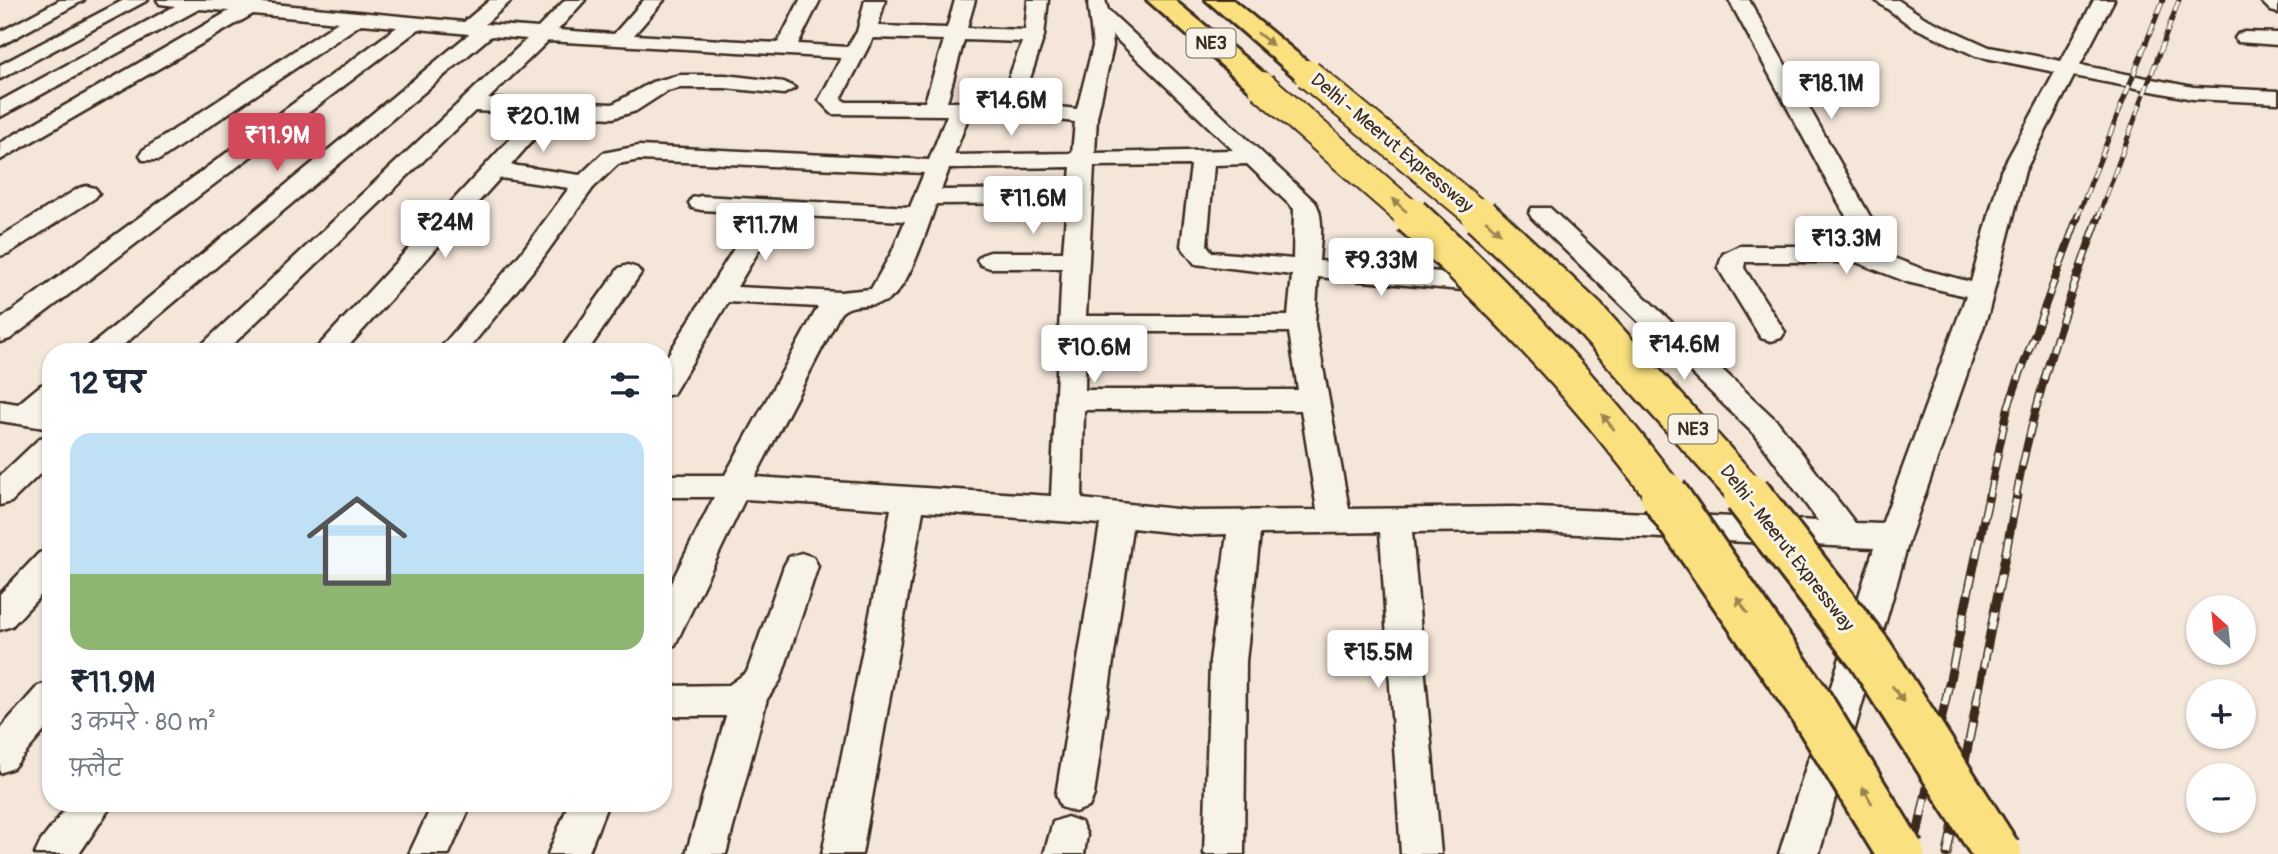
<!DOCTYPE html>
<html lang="hi">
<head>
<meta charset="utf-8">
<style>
  :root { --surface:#fff; --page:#f6f6f7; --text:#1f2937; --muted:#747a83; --accent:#d1495b }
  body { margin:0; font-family:Pangolin,"Playpen Sans Deva",sans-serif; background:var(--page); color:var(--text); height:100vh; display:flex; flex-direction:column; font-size:26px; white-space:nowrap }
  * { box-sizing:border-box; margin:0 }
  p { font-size:23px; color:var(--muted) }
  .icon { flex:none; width:38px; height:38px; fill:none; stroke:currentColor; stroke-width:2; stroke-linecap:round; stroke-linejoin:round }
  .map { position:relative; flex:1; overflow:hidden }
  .sheet { position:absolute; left:42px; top:343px; width:630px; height:469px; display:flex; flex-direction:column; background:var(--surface); border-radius:28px; box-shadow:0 2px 5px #0004 }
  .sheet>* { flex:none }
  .needle { width:46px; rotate:333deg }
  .controls { position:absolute; left:2186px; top:595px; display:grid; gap:14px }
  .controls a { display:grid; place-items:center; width:70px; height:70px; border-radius:50%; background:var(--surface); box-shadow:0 2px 5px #0004; font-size:35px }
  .price { position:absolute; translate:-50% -60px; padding:0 16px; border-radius:7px; background:#fff; color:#222; font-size:23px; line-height:46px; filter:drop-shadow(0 2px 4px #0008) }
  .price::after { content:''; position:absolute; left:50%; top:42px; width:21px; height:16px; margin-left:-10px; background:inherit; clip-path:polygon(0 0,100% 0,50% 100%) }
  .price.on { background:var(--accent); color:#fff }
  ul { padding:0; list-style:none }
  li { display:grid; align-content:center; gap:14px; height:371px; padding:0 28px }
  li span { display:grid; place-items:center; height:217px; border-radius:21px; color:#555 }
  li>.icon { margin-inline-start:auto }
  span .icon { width:126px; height:126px; fill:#fffc; stroke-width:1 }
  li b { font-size:30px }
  h2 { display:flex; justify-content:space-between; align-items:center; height:84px; padding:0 28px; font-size:30px }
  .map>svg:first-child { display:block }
</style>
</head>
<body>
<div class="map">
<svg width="2278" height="854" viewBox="0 0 2278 854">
  <rect width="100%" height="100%" fill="#f4e6d9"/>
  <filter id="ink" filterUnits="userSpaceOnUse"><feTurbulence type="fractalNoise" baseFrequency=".0143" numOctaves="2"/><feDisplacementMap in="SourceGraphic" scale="14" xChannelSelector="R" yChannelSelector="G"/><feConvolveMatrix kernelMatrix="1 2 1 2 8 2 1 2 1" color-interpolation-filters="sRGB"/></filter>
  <g filter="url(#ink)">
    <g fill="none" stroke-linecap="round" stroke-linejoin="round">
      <g stroke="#3b2a1e" stroke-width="5">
        <path id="minor" d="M60,0H84L0,46V32Z
          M124,0H148L0,79V65Z
          M157,0H257L262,3L464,22L490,0H512L485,24L538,28L565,0H585L558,30L614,34L644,0H664L634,35L778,43L800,0H820L798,44L847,47L857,32L865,0H885L878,26L947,28L955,0H975L967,28L1025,30L1028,0H1048L1044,36L1022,103L1077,109L1093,46L1088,4L1091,0H1105L1108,10L1315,202C1325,217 1320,244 1319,261L1462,274L1471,276L1475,282L1471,288L1462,290L1318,277L1315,324L1349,509L1514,507L1818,521L1756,436L1532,218L1529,213L1532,208H1550L1778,422L1855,523L1882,524L1966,296L1907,282L1856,262H1745L1744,268L1785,332L1781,338L1771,341L1761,338L1718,268L1723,254L1739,246H1848L1851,237L1848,220L1729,0H1749L1872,220L1875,237L1873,250L1925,270L1971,282L2001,171L2055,72L1976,56L1911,26L1875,0H1898L1925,18L1989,47L2061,61L2094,0H2114L2080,65L2193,87L2278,91V103L2193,99L2074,76L2025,171L1988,314L1910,537L1819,854H1779L1874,548L1514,531L1412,532L1441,854H1401L1380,532L1260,534L1246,661L1244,854H1204L1210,661L1227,534L1195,535L1132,528L1094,795L1089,807L1075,812L1061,807L1056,795L1100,524L923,511L862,854H822L891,509L745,499L675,645L663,649V599L714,497H663V475H725L818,307L728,302L673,394L663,396V363L756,213L701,210L692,208L689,203L692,198L701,196L910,207L924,173L639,160L618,164L593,188L539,263L466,352H437L521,253L569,188L500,178L343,352H313L519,129L527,127L538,134L511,165L580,175L603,153L639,146L929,160L947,115L832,114L819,100L841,58L548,41L488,99L613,104L652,82L680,75H725L784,82L795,88L784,94L725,88H680L667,91L636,111L613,118L475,111L225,352H194L527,39L491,36L115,352H83L469,34L419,29L10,339L0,342V320L397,27L361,24L159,160H143L140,155L143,150L338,22L253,14L0,160V143L229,11L199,9L0,117V101L175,6L160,4ZM1112,35L1233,150L1095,153L1097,117L1113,46ZM873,38L944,40L925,102H846L841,99ZM964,40L1022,42L1000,102H947ZM969,115H1009L1075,122L1072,153L954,155ZM1247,164L1294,209L1293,259L1212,252L1207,245L1214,165ZM1191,165L1181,246L1195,264L1292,275L1288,316H1086L1094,166ZM1071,167L1069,189L941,190L949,169ZM1067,203L1063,252H990L981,255L977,260L981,265L990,268H1062L1051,496L755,477L840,314C852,301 870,308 886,301C908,293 928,226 936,204ZM780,215L905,221L892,252L871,289L840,292L737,287ZM1086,332H1289L1298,390H1085ZM1084,410H1301L1317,510L1195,511L1082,499Z
          M2260,0H2278V13L2271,11Z
          M2245,32L2278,33V45L2238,42L2235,38L2238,34Z
          M87,186L95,188L99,193L95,198L9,253L0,256V237L79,188Z
          M628,265L637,268L641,273L587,352H559L619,268Z
          M51,383V429L0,421V401L18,404L41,385Z
          M51,435V463L11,502L0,505V476L40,438Z
          M51,549V584L12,626L0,630V594L39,553Z
          M801,553L813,557L818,566L780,681L767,699L726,854H686L726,716H663V686L729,685L747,672L784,566L789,557Z
          M51,682V723L13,768L0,773V729L38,686Z
          M70,803H113L79,854H35L41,841Z
          M433,803H472L449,854H409Z
          M569,803H608L588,854H548Z
          M1067,817L1081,822L1087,835L1084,854H1044L1053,822Z"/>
      </g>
      <g stroke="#3b2a1e" stroke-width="6">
        <path id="highway" d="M1147,0H1174L1272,80L1276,86L1272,92H1252Z
          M1206,0H1233L1322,74L1318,80H1298Z"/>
      </g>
      <use href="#minor" fill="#f7f3e8" fill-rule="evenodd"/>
      <use href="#highway" fill="#fbe080" fill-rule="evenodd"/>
      <g stroke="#3b2a1e" stroke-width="5">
        <path id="rail-far2" d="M2077,218L2163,0
          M2098,218L2179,0"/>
      </g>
      <g stroke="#3b2a1e" stroke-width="8">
        <path id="rail-far1" d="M1989,496L2008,407L2078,216
          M2016,496C2035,398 2064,310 2099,216"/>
      </g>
      <g stroke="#3b2a1e" stroke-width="9">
        <path id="rail" d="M1913,854L1989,495
          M1947,854L2017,495"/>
      </g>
      <use href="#rail-far2" stroke="#f7f3e8" stroke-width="3.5" stroke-dasharray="11" stroke-linecap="butt"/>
      <use href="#rail-far1" stroke="#f7f3e8" stroke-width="5" stroke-dasharray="15" stroke-linecap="butt"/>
      <use href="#rail" stroke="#f7f3e8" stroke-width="6" stroke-dasharray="19" stroke-linecap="butt"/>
      <g stroke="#3b2a1e" stroke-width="32" stroke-linecap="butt">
        <path id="highway-bridge-far2" d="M1308,74L1482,218
          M1262,86L1413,218"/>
      </g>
      <g stroke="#3b2a1e" stroke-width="41" stroke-linecap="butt">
        <path id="highway-bridge-far1" d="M1411,216C1505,302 1590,393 1666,496
          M1480,216L1588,317L1749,496"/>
      </g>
      <g stroke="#3b2a1e" stroke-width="52" stroke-linecap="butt">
        <path id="highway-bridge" d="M1664,495L1810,705L1901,854
          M1747,495L1870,654L1998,854"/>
      </g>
      <use href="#highway-bridge-far2" stroke="#fbe080" stroke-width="28"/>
      <use href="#highway-bridge-far1" stroke="#fbe080" stroke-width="36"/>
      <use href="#highway-bridge" stroke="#fbe080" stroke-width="46"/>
    </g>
    <defs><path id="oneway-solid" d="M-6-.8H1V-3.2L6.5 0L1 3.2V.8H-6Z" transform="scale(1.75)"/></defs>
    <g fill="#9b854f">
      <use href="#oneway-solid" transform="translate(1265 39) rotate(39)"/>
      <use href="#oneway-solid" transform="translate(1399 205) rotate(-138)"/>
      <use href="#oneway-solid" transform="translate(1493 227) rotate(42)"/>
      <use href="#oneway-solid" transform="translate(1608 422) rotate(-129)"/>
      <use href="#oneway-solid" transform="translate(1742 605) rotate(-125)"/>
      <use href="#oneway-solid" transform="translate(1898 694) rotate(54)"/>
      <use href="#oneway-solid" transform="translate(1867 795) rotate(-120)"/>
    </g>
  </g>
  <g text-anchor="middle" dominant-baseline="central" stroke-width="6" stroke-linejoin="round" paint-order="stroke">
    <g fill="#f7f3e8" stroke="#73665b" stroke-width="2">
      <rect x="1186.5" y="28.5" width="49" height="29" rx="5"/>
      <rect x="1668.5" y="414.5" width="49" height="29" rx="5"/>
    </g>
    <g font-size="18" font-weight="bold" fill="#3b2a1e">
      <text x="1211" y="43">NE3</text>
      <text x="1693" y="429">NE3</text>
    </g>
    <g font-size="19" fill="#3b2a1e" stroke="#f7f3e8">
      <text transform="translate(1392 143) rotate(40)">Delhi - Meerut Expressway</text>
      <text transform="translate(1787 548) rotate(52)">Delhi - Meerut Expressway</text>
    </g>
  </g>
</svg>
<div class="controls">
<a><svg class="needle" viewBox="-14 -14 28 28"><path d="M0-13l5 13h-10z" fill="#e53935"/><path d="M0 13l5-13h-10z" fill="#747a83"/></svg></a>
<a>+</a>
<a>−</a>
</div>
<b class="price" style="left:1831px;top:121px">₹18.1M</b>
<b class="price" style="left:1011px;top:138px">₹14.6M</b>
<b class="price" style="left:543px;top:154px">₹20.1M</b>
<b class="price on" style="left:277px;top:173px">₹11.9M</b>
<b class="price" style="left:1033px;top:236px">₹11.6M</b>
<b class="price" style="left:445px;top:260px">₹24M</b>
<b class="price" style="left:765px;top:263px">₹11.7M</b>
<b class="price" style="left:1846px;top:276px">₹13.3M</b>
<b class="price" style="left:1381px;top:298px">₹9.33M</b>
<b class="price" style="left:1684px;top:382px">₹14.6M</b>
<b class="price" style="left:1094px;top:385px">₹10.6M</b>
<b class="price" style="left:1378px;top:690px">₹15.5M</b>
<section class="sheet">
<h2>12 घर<svg class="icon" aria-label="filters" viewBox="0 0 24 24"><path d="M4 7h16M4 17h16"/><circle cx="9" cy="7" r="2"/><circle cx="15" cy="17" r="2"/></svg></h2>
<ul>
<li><span style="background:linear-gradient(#bfe0f5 65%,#8fb573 0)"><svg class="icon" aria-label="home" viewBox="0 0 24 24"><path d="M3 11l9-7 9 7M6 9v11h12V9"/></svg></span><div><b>₹11.9M</b><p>3 कमरे · 80 m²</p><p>फ़्लैट</p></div></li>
</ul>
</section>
</div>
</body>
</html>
